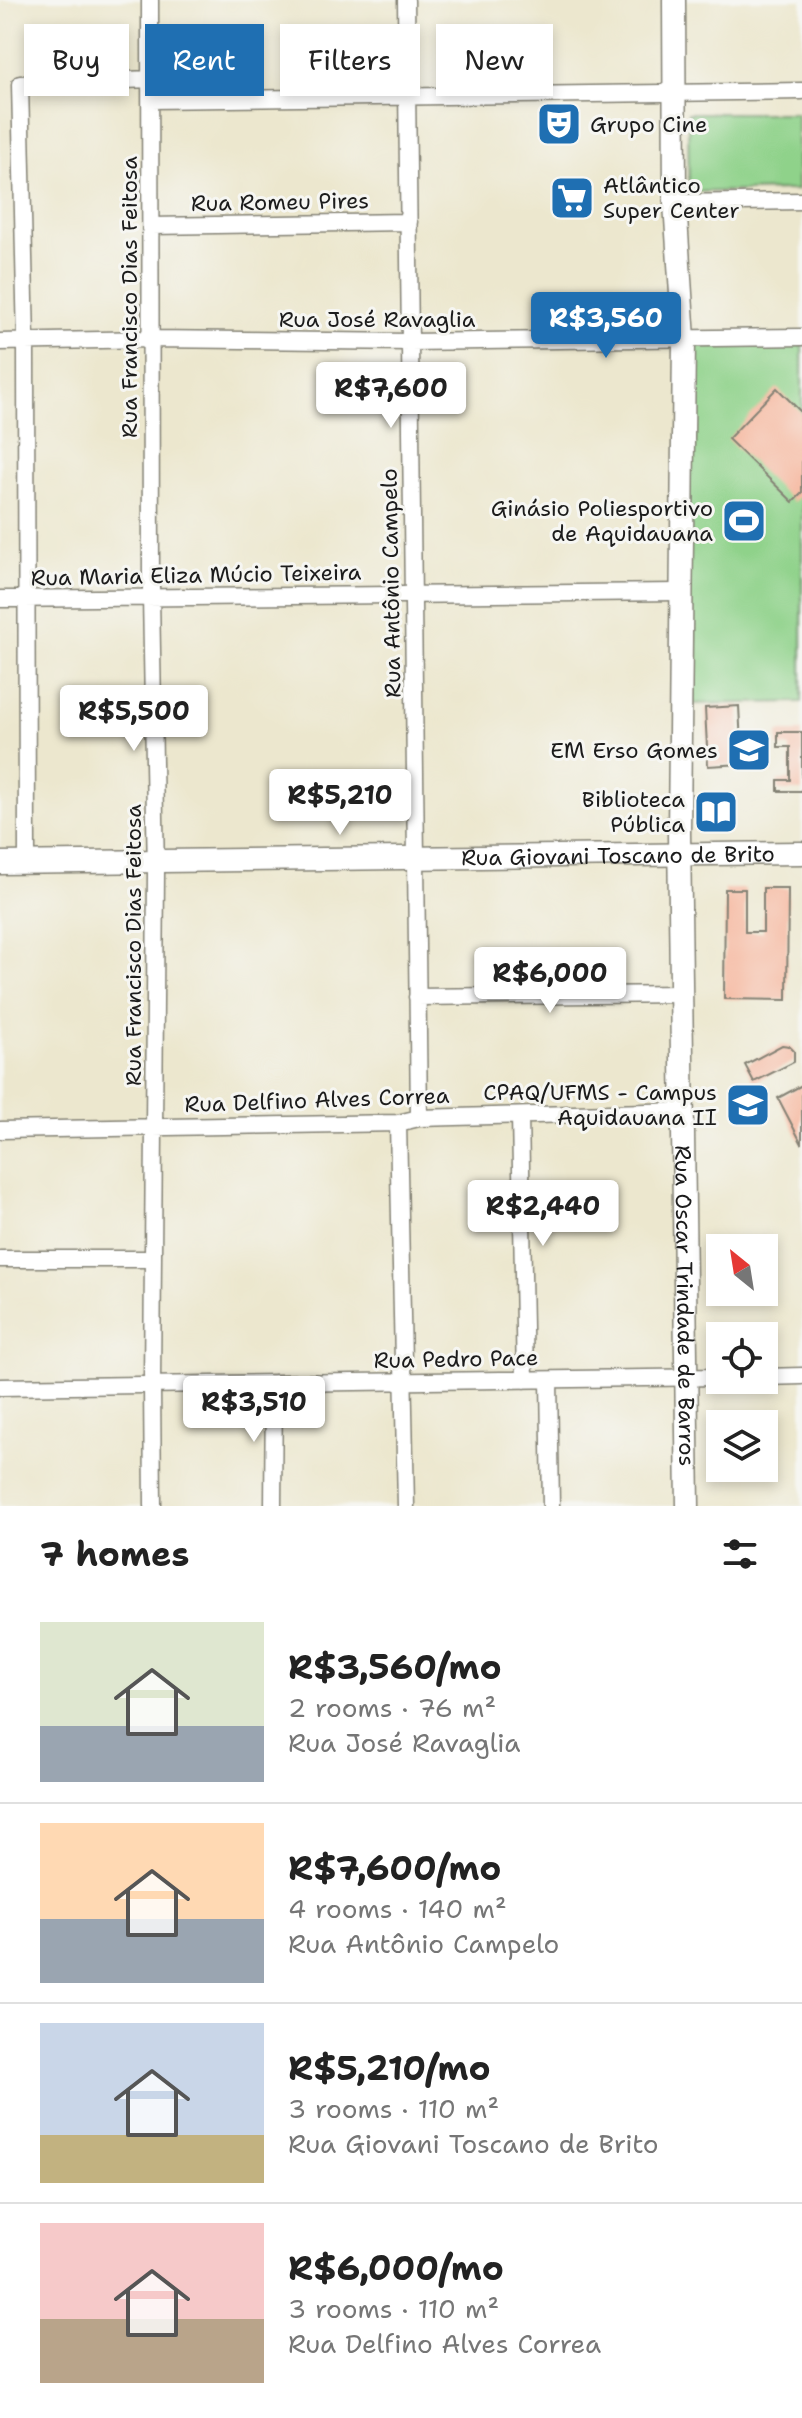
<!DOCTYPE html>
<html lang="en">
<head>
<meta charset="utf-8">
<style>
  :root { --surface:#fff; --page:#f6f6f6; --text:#222; --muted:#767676; --line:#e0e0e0; --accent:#1f6fb2 }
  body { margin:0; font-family:"Shantell Sans",sans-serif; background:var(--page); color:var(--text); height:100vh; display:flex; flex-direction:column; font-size:30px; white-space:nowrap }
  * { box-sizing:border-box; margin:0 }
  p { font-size:26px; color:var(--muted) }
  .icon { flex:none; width:44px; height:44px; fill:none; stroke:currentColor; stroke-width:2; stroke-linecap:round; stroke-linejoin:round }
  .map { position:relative; height:1506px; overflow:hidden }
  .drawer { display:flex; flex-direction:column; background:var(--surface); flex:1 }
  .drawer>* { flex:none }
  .banner { position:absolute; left:24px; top:24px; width:754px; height:72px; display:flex; gap:16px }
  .needle { width:52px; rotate:330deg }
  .buttons { position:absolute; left:706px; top:1234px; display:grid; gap:16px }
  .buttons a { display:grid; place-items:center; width:72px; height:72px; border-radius:0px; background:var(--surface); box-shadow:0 4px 12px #0003; font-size:40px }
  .price { position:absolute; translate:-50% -68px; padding:0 18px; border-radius:8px; background:#fff; color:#222; font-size:26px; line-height:52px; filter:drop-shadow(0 2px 4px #0008) }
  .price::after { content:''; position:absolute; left:50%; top:48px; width:24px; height:18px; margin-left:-12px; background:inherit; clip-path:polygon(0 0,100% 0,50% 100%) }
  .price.selected { background:var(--accent); color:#fff }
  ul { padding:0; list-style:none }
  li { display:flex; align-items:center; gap:24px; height:200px; padding:0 40px }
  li+li { border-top:2px solid var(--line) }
  li span { display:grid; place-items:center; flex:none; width:224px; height:160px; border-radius:0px; color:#555 }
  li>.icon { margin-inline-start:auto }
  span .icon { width:96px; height:96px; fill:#fffc; stroke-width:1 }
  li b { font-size:34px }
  h2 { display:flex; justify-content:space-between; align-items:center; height:96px; padding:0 40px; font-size:34px }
  .chip { padding:0 28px; border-radius:0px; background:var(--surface); box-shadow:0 4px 12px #0003; font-size:28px; line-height:72px }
  .chip.selected { background:var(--accent); color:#fff }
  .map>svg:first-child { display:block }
</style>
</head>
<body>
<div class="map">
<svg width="802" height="1506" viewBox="0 0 802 1506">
  <rect width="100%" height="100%" fill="#f6f6f2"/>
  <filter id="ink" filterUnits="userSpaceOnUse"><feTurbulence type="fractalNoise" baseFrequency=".0125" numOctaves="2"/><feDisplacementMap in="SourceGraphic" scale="16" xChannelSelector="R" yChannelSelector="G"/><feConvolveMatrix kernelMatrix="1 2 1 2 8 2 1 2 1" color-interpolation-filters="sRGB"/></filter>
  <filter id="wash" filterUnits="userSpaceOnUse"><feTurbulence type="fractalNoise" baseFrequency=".006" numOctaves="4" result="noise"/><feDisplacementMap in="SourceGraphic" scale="32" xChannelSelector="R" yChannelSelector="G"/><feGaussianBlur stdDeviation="1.8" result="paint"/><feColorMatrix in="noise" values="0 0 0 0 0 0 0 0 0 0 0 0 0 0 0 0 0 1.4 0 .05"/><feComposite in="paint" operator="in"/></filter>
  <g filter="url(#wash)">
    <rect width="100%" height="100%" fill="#ece7ce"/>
    <path fill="#8fd28a" stroke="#567753" stroke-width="2" d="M688,113H797V190L689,192Z
      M684,339H802V702L687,704Z"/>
    <g id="blocks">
      <path fill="#f6b196" d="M777,388L802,413V493L793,502L728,439Z
        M739,706L742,764L708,766L705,708Z
        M778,732H802V791H778V780H790V747H778Z
        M717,801L729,812L715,826L704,815Z
        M763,888H788L787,1000L724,999L725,889H745V932H763Z
        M782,1045L789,1046L794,1051V1062L754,1082L745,1065Z
        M802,1085V1144L778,1098Z"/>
    </g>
  </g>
  <g filter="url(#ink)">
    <use href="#blocks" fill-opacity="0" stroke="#848275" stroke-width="2"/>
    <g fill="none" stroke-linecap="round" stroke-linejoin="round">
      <g stroke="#848275" stroke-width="19">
        <path id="minor" d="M150,0L151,596L156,873L152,1385L153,1506
          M406,0L419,1118
          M151,100L802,91
          M675,203L802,201
          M151,226L409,222
          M0,342L151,339L410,342L802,337
          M0,599L680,592
          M27,862L26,342L20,84L151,79
          M417,997L682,994
          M520,1116L525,1380
          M398,1123L406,1506
          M0,1130L398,1123L419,1118L684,1111
          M0,1259H153
          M764,1377L802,1376
          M549,1380L551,1506
          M0,1387L720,1377
          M273,1506L274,1383"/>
      </g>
      <g stroke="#848275" stroke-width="25">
        <g id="major">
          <path id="s1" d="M674,0L675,203L684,339L679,833L688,1506"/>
          <path id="s2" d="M0,863L802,853"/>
        </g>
      </g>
      <use href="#minor" stroke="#fff" stroke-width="16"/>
      <use href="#major" stroke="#fff" stroke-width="22"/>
    </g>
  </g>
  <defs>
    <g id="theatre-square" transform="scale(2.3)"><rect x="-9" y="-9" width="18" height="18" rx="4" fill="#1f6fb2" stroke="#f6f6f2"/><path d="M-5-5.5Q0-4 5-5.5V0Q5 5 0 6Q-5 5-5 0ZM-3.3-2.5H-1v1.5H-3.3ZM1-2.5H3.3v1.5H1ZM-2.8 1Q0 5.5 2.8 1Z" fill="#fff"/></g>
    <g id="supermarket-square" transform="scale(2.3)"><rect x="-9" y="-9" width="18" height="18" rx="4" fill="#1f6fb2" stroke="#f6f6f2"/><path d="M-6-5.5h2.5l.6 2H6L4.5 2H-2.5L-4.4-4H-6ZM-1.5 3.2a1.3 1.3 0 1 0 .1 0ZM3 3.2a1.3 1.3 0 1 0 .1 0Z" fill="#fff"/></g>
    <g id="stadium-square" transform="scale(2.3)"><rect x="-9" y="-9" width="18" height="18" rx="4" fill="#1f6fb2" stroke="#f6f6f2"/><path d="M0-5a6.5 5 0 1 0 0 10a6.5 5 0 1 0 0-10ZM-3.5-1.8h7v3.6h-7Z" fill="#fff"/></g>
    <g id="school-square" transform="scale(2.3)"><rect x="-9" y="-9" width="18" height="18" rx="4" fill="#1f6fb2" stroke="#f6f6f2"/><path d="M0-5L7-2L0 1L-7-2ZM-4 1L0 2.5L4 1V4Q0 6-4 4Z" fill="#fff"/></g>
    <g id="library-square" transform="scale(2.3)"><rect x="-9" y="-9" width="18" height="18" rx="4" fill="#1f6fb2" stroke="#f6f6f2"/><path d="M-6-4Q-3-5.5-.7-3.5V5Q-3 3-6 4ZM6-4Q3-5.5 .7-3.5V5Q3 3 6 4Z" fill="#fff"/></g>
    <g id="university-square" transform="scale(2.3)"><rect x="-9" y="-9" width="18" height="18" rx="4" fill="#1f6fb2" stroke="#f6f6f2"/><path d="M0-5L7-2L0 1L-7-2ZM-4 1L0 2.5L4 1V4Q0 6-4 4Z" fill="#fff"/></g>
  </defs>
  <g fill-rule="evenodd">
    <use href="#theatre-square" x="559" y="124"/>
    <use href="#supermarket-square" x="572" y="198"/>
    <use href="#stadium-square" x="744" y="521"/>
    <use href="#school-square" x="749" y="750"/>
    <use href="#library-square" x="716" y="812"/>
    <use href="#university-square" x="748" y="1105"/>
  </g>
  <g text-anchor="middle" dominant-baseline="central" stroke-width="6" stroke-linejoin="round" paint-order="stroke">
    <g font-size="22" fill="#1c1c1c" stroke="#f6f6f2" text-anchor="end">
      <text x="590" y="124" text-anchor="start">Grupo Cine</text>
      <text x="603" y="185" text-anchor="start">Atlântico<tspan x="603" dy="25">Super Center</tspan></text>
      <text x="713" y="508">Ginásio Poliesportivo<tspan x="713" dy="25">de Aquidauana</tspan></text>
      <text x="718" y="750">EM Erso Gomes</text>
      <text x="685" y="799">Biblioteca<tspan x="685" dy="25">Pública</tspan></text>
      <text x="717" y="1092">CPAQ/UFMS - Campus<tspan x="717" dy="25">Aquidauana II</tspan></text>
    </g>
    <g font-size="22" fill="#1c1c1c" stroke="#f6f6f2">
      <text transform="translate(280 202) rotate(-1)">Rua Romeu Pires</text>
      <text transform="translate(129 297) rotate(-90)">Rua Francisco Dias Feitosa</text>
      <text x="377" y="319">Rua José Ravaglia</text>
      <text transform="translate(196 575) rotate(-1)">Rua Maria Eliza Múcio Teixeira</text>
      <text transform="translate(391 583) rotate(-91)">Rua Antônio Campelo</text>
      <text stroke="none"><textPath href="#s2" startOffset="618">Rua Giovani Toscano de Brito</textPath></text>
      <text transform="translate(133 945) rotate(-90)">Rua Francisco Dias Feitosa</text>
      <text transform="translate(317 1100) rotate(-2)">Rua Delfino Alves Correa</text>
      <text stroke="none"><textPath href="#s1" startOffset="1306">Rua Oscar Trindade de Barros</textPath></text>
      <text transform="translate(456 1359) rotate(-1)">Rua Pedro Pace</text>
    </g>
  </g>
</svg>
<div class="buttons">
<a><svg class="needle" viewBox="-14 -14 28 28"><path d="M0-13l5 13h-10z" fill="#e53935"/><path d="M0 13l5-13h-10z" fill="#767676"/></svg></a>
<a><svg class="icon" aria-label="locate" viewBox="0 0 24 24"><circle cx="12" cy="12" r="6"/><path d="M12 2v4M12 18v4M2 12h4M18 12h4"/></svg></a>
<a><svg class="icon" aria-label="layers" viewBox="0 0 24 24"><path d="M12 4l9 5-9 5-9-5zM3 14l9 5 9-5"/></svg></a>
</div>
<b class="price selected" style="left:606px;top:360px">R$3,560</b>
<b class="price" style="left:391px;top:430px">R$7,600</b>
<b class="price" style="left:134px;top:753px">R$5,500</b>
<b class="price" style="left:340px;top:837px">R$5,210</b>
<b class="price" style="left:550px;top:1015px">R$6,000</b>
<b class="price" style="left:543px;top:1248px">R$2,440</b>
<b class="price" style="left:254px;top:1444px">R$3,510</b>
<div class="banner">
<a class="chip">Buy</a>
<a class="chip selected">Rent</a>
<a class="chip">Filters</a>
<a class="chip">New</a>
</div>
</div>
<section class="drawer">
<h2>7 homes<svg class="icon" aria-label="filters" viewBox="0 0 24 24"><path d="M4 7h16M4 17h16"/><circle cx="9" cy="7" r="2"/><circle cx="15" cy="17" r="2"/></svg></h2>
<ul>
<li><span style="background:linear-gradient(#dfe7d0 65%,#9aa5b1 0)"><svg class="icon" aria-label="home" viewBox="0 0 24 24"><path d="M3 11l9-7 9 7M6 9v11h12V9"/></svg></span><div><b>R$3,560/mo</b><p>2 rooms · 76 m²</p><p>Rua José Ravaglia</p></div></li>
<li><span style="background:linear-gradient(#ffd9b3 60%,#9aa5b1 0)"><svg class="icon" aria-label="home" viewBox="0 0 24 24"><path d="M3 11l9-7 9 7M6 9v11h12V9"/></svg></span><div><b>R$7,600/mo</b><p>4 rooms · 140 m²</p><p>Rua Antônio Campelo</p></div></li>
<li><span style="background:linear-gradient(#c9d6e8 70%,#c2b280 0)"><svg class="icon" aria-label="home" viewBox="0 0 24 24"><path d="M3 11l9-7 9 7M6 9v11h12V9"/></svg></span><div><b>R$5,210/mo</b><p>3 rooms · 110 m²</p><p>Rua Giovani Toscano de Brito</p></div></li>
<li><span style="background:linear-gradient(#f6c9c9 60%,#b9a48a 0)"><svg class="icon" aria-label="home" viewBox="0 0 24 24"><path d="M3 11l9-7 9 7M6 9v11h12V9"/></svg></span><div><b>R$6,000/mo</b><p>3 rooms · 110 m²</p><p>Rua Delfino Alves Correa</p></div></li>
</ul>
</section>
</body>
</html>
